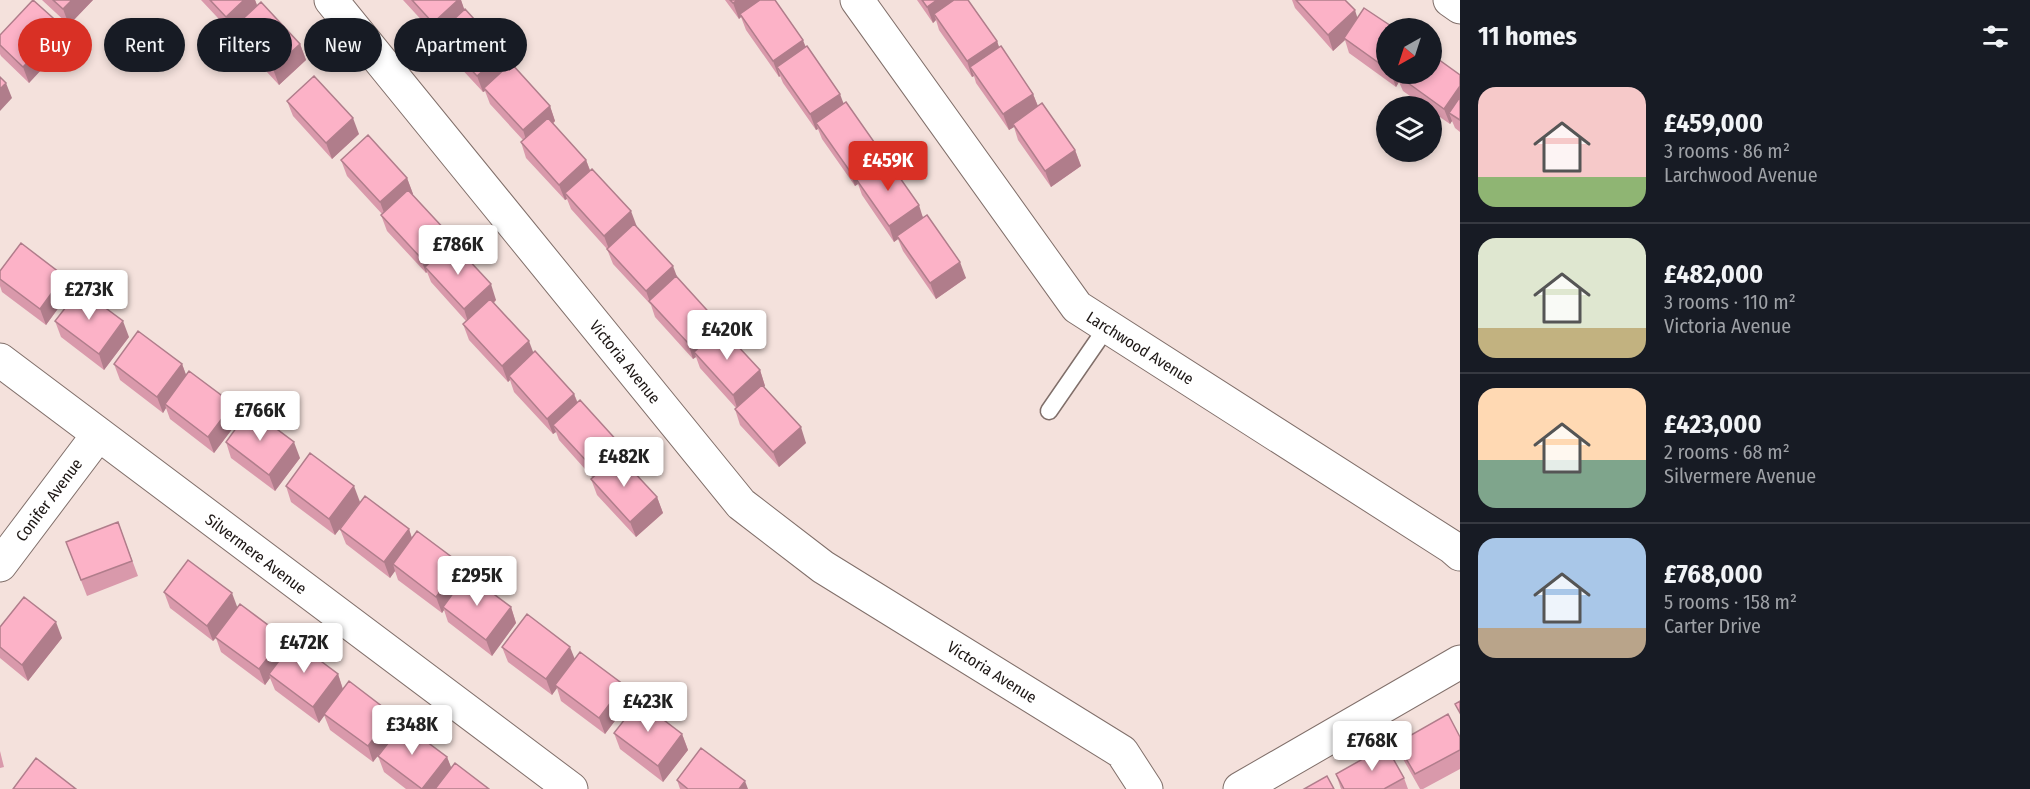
<!DOCTYPE html>
<html lang="en">
<head>
<meta charset="utf-8">
<style>
  :root { --surface:#171b24; --page:#20242c; --text:#f1f3f6; --muted:#9ea1a6; --line:#363941; --accent:#d93025 }
  body { margin:0; font-family:"Fira Sans Condensed",sans-serif; background:var(--page); color:var(--text); height:100vh; display:flex; flex-direction:column; font-size:22px; white-space:nowrap }
  * { box-sizing:border-box; margin:0 }
  p { font-size:20px; color:var(--muted) }
  .icon { flex:none; width:33px; height:33px; fill:none; stroke:currentColor; stroke-width:2; stroke-linecap:round; stroke-linejoin:round }
  .map { position:relative; flex:1; overflow:hidden }
  .panel { display:flex; flex-direction:column; background:var(--surface); width:570px }
  .panel>* { flex:none }
  .banner { position:absolute; left:18px; top:18px; width:570px; height:54px; display:flex; gap:12px }
  .needle { width:39px; rotate:219deg }
  .buttons { position:absolute; left:1376px; top:18px; display:grid; gap:12px }
  .buttons a { display:grid; place-items:center; width:66px; height:66px; border-radius:50%; background:var(--surface); box-shadow:0 3px 9px #0003; font-size:30px }
  .price { position:absolute; translate:-50% -51px; padding:0 14px; border-radius:6px; background:#fff; color:#222; font-size:20px; line-height:39px; filter:drop-shadow(0 2px 3px #0008) }
  .price::after { content:''; position:absolute; left:50%; top:36px; width:18px; height:14px; margin-left:-9px; background:inherit; clip-path:polygon(0 0,100% 0,50% 100%) }
  .price.active { background:var(--accent); color:#fff }
  ul { padding:0; list-style:none }
  li { display:flex; align-items:center; gap:18px; height:150px; padding:0 18px }
  li+li { border-top:2px solid var(--line) }
  li span { display:grid; place-items:center; flex:none; width:168px; height:120px; border-radius:18px; color:#555 }
  li>.icon { margin-inline-start:auto }
  span .icon { width:72px; height:72px; fill:#fffc; stroke-width:1 }
  li b { font-size:26px }
  h2 { display:flex; justify-content:space-between; align-items:center; height:72px; padding:0 18px; font-size:26px }
  .pill { padding:0 21px; border-radius:27px; background:var(--surface); box-shadow:0 3px 9px #0003; font-size:21px; line-height:54px }
  .pill.active { background:var(--accent); color:#fff }
  main { display:flex; flex:1; min-height:0 }
  .map>svg:first-child { display:block }
</style>
</head>
<body>
<main>
<div class="map">
<svg width="1460" height="789" viewBox="0 0 1460 789">
  <rect width="100%" height="100%" fill="#f4e1dc"/>
  <g fill="none" stroke-linecap="round" stroke-linejoin="round">
    <g stroke="#806f6a" stroke-width="19">
      <path id="service" d="M1049,411L1107,327"/>
    </g>
    <g stroke="#806f6a" stroke-width="35">
      <path id="minor" d="M331,0L741,504L823,567L1122,752L1146,789
        M857,0L1077,307L1452,547L1460,554
        M1450,0L1460,7
        M0,360L571,789
        M0,565L98,435
        M1240,789L1460,662"/>
    </g>
    <use href="#service" stroke="#fff" stroke-width="16"/>
    <use href="#minor" stroke="#fff" stroke-width="33"/>
  </g>
  <path fill="#d999ab" d="M42,0H93L69,25Z
    M201,0H255L257,5L300,44L306,60L279,85L240,43L235,30L232,33Z
    M403,0H461L464,10L509,65L550,106L555,121L553,124L586,160L590,170L719,330L760,370L765,386L764,387L806,443L779,467L740,425L735,409L736,408L700,368L696,357L693,359L655,317L651,305L613,264L607,249L571,209L567,199L565,200L526,158L521,142L523,140L490,104L485,91L483,92L444,50L440,38L439,39Z
    M725,0H775L844,104L879,149L883,160L966,278L936,299L903,251L898,239L894,242L862,195L858,184L855,186L822,139L818,129L816,130L783,83L780,76L779,77L746,30L741,17L739,19Z
    M917,0H968L997,41L999,47L1033,94L1038,106L1075,150L1081,166L1051,187L1018,140L1014,127L1009,130L976,83L974,76L972,77L939,30L936,20L933,23Z
    M1292,0H1345L1357,18L1386,28V74H1431L1460,75V132L1455,128L1452,121L1450,124L1431,111V106H1424L1403,91L1399,82L1396,87L1349,53L1345,40L1333,51L1295,8Z
    M62,26L67,42L29,83L1,56L0,54V35Z
    M287,101L359,134L332,159L293,116Z
    M341,160L407,178L413,194H412L496,300L494,303L533,353L574,394L578,403L619,443L625,458L623,460L657,497L663,513L636,537L597,495L591,479L593,478L559,440L556,432L553,434L514,392L510,380L508,382L469,340L463,324L466,321L431,282L427,272L426,273L387,231L381,215L382,214L347,176Z
    M0,271L70,292L46,325L2,292L0,286Z
    M55,321L129,337L104,370L61,337Z
    M114,364H182L186,375L239,420L214,453L170,419L166,408L163,413L120,380Z
    M226,442L300,458L275,491L231,458Z
    M286,486L360,502L335,535L291,502Z
    M118,522L138,576L87,596L66,542Z
    M340,529H409L412,538L465,576L511,607L516,623L492,656L448,622L444,610L442,613L398,580L395,571L390,578L346,544Z
    M164,592L237,607L284,637L288,649L338,674L343,689L392,714L398,730L373,762L330,730L324,715L319,723L275,690L270,678L265,685L221,652L216,638L213,641L170,608Z
    M0,627L62,638L28,681L0,658Z
    M502,647L575,659L624,685L630,701L605,734L561,701L557,688L552,695L508,662Z
    M614,733L682,734L688,750L663,782L620,749Z
    M1460,737V769L1423,789H1420L1403,759L1397,743Z
    M0,751L4,767L0,768Z
    M378,756L447,757L451,768L489,789H406L384,772Z
    M1336,774L1404,778L1408,789H1341Z
    M677,780L748,789H680Z"/>
  <path fill="#b07d8b" d="M72,0H93L69,25L63,9Z
    M244,0H255L258,8L234,27L235,30L232,33L226,17Z
    M458,0H461L466,14L438,34L440,38L439,39L433,23Z
    M738,0H766L740,14L741,17L739,19L733,3Z
    M937,0H962L934,14L936,20L933,23L927,7Z
    M1355,10L1360,26L1344,38L1345,40L1333,51L1328,35Z
    M62,26L67,42L29,83L23,67Z
    M803,40L809,56L777,67L780,76L779,77L773,61Z
    M997,41L1002,56L970,67L974,76L972,77L967,61Z
    M300,44L306,60L279,85L273,69Z
    M504,52L510,68L484,88L485,91L483,92L477,76Z
    M1391,74H1405L1397,75L1399,82L1396,87Z
    M6,83L12,98L0,111V89Z
    M1460,86V110L1449,113L1452,121L1450,124L1444,109Z
    M840,94L846,110L816,123L818,129L816,130L810,114Z
    M1033,94L1039,109L1013,124L1014,127L1009,130L1003,114Z
    M550,106L555,121L528,146L523,130Z
    M353,118L359,134L332,159L326,143Z
    M879,149L885,165L856,179L858,184L855,186L849,170Z
    M1075,150L1081,166L1051,187L1045,171Z
    M586,160L592,176L565,193L567,199L565,200L559,185Z
    M407,178L413,194L386,218L380,202Z
    M919,205L924,221L897,236L898,239L894,242L889,226Z
    M631,211L637,227L610,252L604,236Z
    M447,232L453,248L425,267L427,272L426,273L420,257Z
    M960,262L966,278L936,299L930,283Z
    M673,266L679,282L650,302L646,291Z
    M64,276L70,292L46,325L40,309Z
    M491,284L496,300L469,325L464,309Z
    M715,319L720,334L694,352L696,357L693,359L688,343Z
    M123,321L129,337L104,370L99,354Z
    M529,341L535,357L509,376L510,380L508,382L502,366Z
    M182,364L188,380L165,404L166,408L163,413L157,397Z
    M760,370L765,386L738,411L733,395Z
    M574,394L580,410L553,425L556,432L553,434L547,419Z
    M233,404L239,420L214,453L208,437Z
    M801,427L806,443L779,467L773,452Z
    M294,442L300,458L275,491L269,475Z
    M619,443L625,458L598,483L592,467Z
    M354,486L360,502L335,535L329,519Z
    M657,497L663,513L636,537L630,522Z
    M409,529L414,545L393,564L395,571L390,578L384,562Z
    M461,564L467,580L443,607L444,610L442,613L436,597Z
    M232,593L238,609L213,641L207,626Z
    M511,607L516,623L492,656L486,640Z
    M56,622L62,638L28,681L22,665Z
    M284,637L289,652L269,674L270,678L265,685L259,669Z
    M570,647L576,662L555,685L557,688L552,695L546,679Z
    M338,674L343,690L319,723L313,707Z
    M624,685L630,701L605,734L599,718Z
    M392,714L398,730L373,762L368,746Z
    M682,734L688,750L663,782L658,766Z
    M447,757L453,772L440,789H422Z
    M745,781L748,789H739Z"/>
  <path fill="#fcb2c7" stroke="#b07d8b" stroke-width="1.5" d="M33,0L62,26L23,67L0,45V35Z
    M53,0H72L63,9Z
    M210,0H244L226,17Z
    M412,0H458L433,23Z
    M730,0H738L733,3Z
    M760,0H775L803,40L773,61L740,14Z
    M922,0H937L927,7Z
    M954,0H968L997,41L967,61L934,14Z
    M1296,0H1345L1355,10L1328,35Z
    M261,2L300,44L273,69L234,27Z
    M1364,8L1394,28H1386V68L1344,38Z
    M465,9L504,52L477,76L438,34Z
    M807,46L840,94L810,114L777,67Z
    M1001,46L1033,94L1003,114L970,67Z
    M1431,54L1460,75V86L1444,109L1397,75L1398,74H1431Z
    M511,63L550,106L523,130L484,88Z
    M314,76L353,118L326,143L287,101Z
    M0,77L6,83L0,89Z
    M1460,97V120L1449,113Z
    M846,102L879,149L849,170L816,123Z
    M1042,103L1075,150L1045,171L1013,124Z
    M548,118L586,160L559,185L521,142Z
    M368,135L407,178L380,202L341,160Z
    M886,158L919,205L889,226L856,179Z
    M592,169L631,211L604,236L565,193Z
    M408,190L447,232L420,257L381,215Z
    M927,215L960,262L930,283L897,236Z
    M634,224L673,266L646,291L607,249Z
    M452,242L491,284L464,309L425,267Z
    M21,243L64,276L40,309L0,279V271Z
    M676,276L715,319L688,343L649,301Z
    M80,289L123,321L99,354L55,321Z
    M490,299L529,341L502,366L463,324Z
    M721,328L760,370L733,395L694,352Z
    M138,331L182,364L157,397L114,364Z
    M535,351L574,394L547,419L509,376Z
    M189,371L233,404L208,437L165,404Z
    M762,385L801,427L773,452L735,409Z
    M580,400L619,443L592,467L553,425Z
    M250,409L294,442L269,475L226,442Z
    M310,453L354,486L329,519L286,486Z
    M618,455L657,497L630,522L591,479Z
    M365,496L409,529L384,562L340,529Z
    M118,522L132,561L81,580L66,542Z
    M417,531L461,564L436,597L393,564Z
    M188,560L232,593L207,626L164,592Z
    M467,574L511,607L486,640L443,607Z
    M24,597L56,622L22,665L0,647V627Z
    M240,604L284,637L259,669L215,637Z
    M527,614L570,647L546,679L502,647Z
    M294,641L338,674L313,707L269,674Z
    M580,652L624,685L599,718L555,685Z
    M349,681L392,714L368,746L324,714Z
    M639,701L682,734L658,766L614,733Z
    M1460,701V713L1455,704Z
    M1448,714L1460,737V750L1415,774L1397,743Z
    M403,724L447,757L422,789L378,756Z
    M1386,746L1404,778L1384,789H1344L1336,774Z
    M701,748L745,781L739,789H688L677,780Z
    M36,758L76,789H13Z
    M455,763L489,789H435Z
    M1327,776L1334,789H1304Z"/>
  <g text-anchor="middle" dominant-baseline="central" stroke-width="6" stroke-linejoin="round" paint-order="stroke">
    <g font-size="16" fill="#1d1715" stroke="#fff">
      <text transform="translate(1140 348) rotate(32)">Larchwood Avenue</text>
      <text transform="translate(625 362) rotate(51)">Victoria Avenue</text>
      <text transform="translate(49 500) rotate(-53)">Conifer Avenue</text>
      <text transform="translate(256 554) rotate(37)">Silvermere Avenue</text>
      <text transform="translate(992 672) rotate(32)">Victoria Avenue</text>
    </g>
  </g>
</svg>
<div class="buttons">
<a><svg class="needle" viewBox="-14 -14 28 28"><path d="M0-13l5 13h-10z" fill="#e53935"/><path d="M0 13l5-13h-10z" fill="#9ea1a6"/></svg></a>
<a><svg class="icon" aria-label="layers" viewBox="0 0 24 24"><path d="M12 4l9 5-9 5-9-5zM3 14l9 5 9-5"/></svg></a>
</div>
<b class="price active" style="left:888px;top:192px">£459K</b>
<b class="price" style="left:458px;top:276px">£786K</b>
<b class="price" style="left:89px;top:321px">£273K</b>
<b class="price" style="left:727px;top:361px">£420K</b>
<b class="price" style="left:260px;top:442px">£766K</b>
<b class="price" style="left:624px;top:488px">£482K</b>
<b class="price" style="left:477px;top:607px">£295K</b>
<b class="price" style="left:304px;top:674px">£472K</b>
<b class="price" style="left:648px;top:733px">£423K</b>
<b class="price" style="left:412px;top:756px">£348K</b>
<b class="price" style="left:1372px;top:772px">£768K</b>
<div class="banner">
<a class="pill active">Buy</a>
<a class="pill">Rent</a>
<a class="pill">Filters</a>
<a class="pill">New</a>
<a class="pill">Apartment</a>
</div>
</div>
<section class="panel">
<h2>11 homes<svg class="icon" aria-label="filters" viewBox="0 0 24 24"><path d="M4 7h16M4 17h16"/><circle cx="9" cy="7" r="2"/><circle cx="15" cy="17" r="2"/></svg></h2>
<ul>
<li><span style="background:linear-gradient(#f6c9c9 75%,#8fb573 0)"><svg class="icon" aria-label="home" viewBox="0 0 24 24"><path d="M3 11l9-7 9 7M6 9v11h12V9"/></svg></span><div><b>£459,000</b><p>3 rooms · 86 m²</p><p>Larchwood Avenue</p></div></li>
<li><span style="background:linear-gradient(#dfe7d0 75%,#c2b280 0)"><svg class="icon" aria-label="home" viewBox="0 0 24 24"><path d="M3 11l9-7 9 7M6 9v11h12V9"/></svg></span><div><b>£482,000</b><p>3 rooms · 110 m²</p><p>Victoria Avenue</p></div></li>
<li><span style="background:linear-gradient(#ffd9b3 60%,#7fa58c 0)"><svg class="icon" aria-label="home" viewBox="0 0 24 24"><path d="M3 11l9-7 9 7M6 9v11h12V9"/></svg></span><div><b>£423,000</b><p>2 rooms · 68 m²</p><p>Silvermere Avenue</p></div></li>
<li><span style="background:linear-gradient(#a9c7e8 75%,#b9a48a 0)"><svg class="icon" aria-label="home" viewBox="0 0 24 24"><path d="M3 11l9-7 9 7M6 9v11h12V9"/></svg></span><div><b>£768,000</b><p>5 rooms · 158 m²</p><p>Carter Drive</p></div></li>
</ul>
</section>
</main>
</body>
</html>
